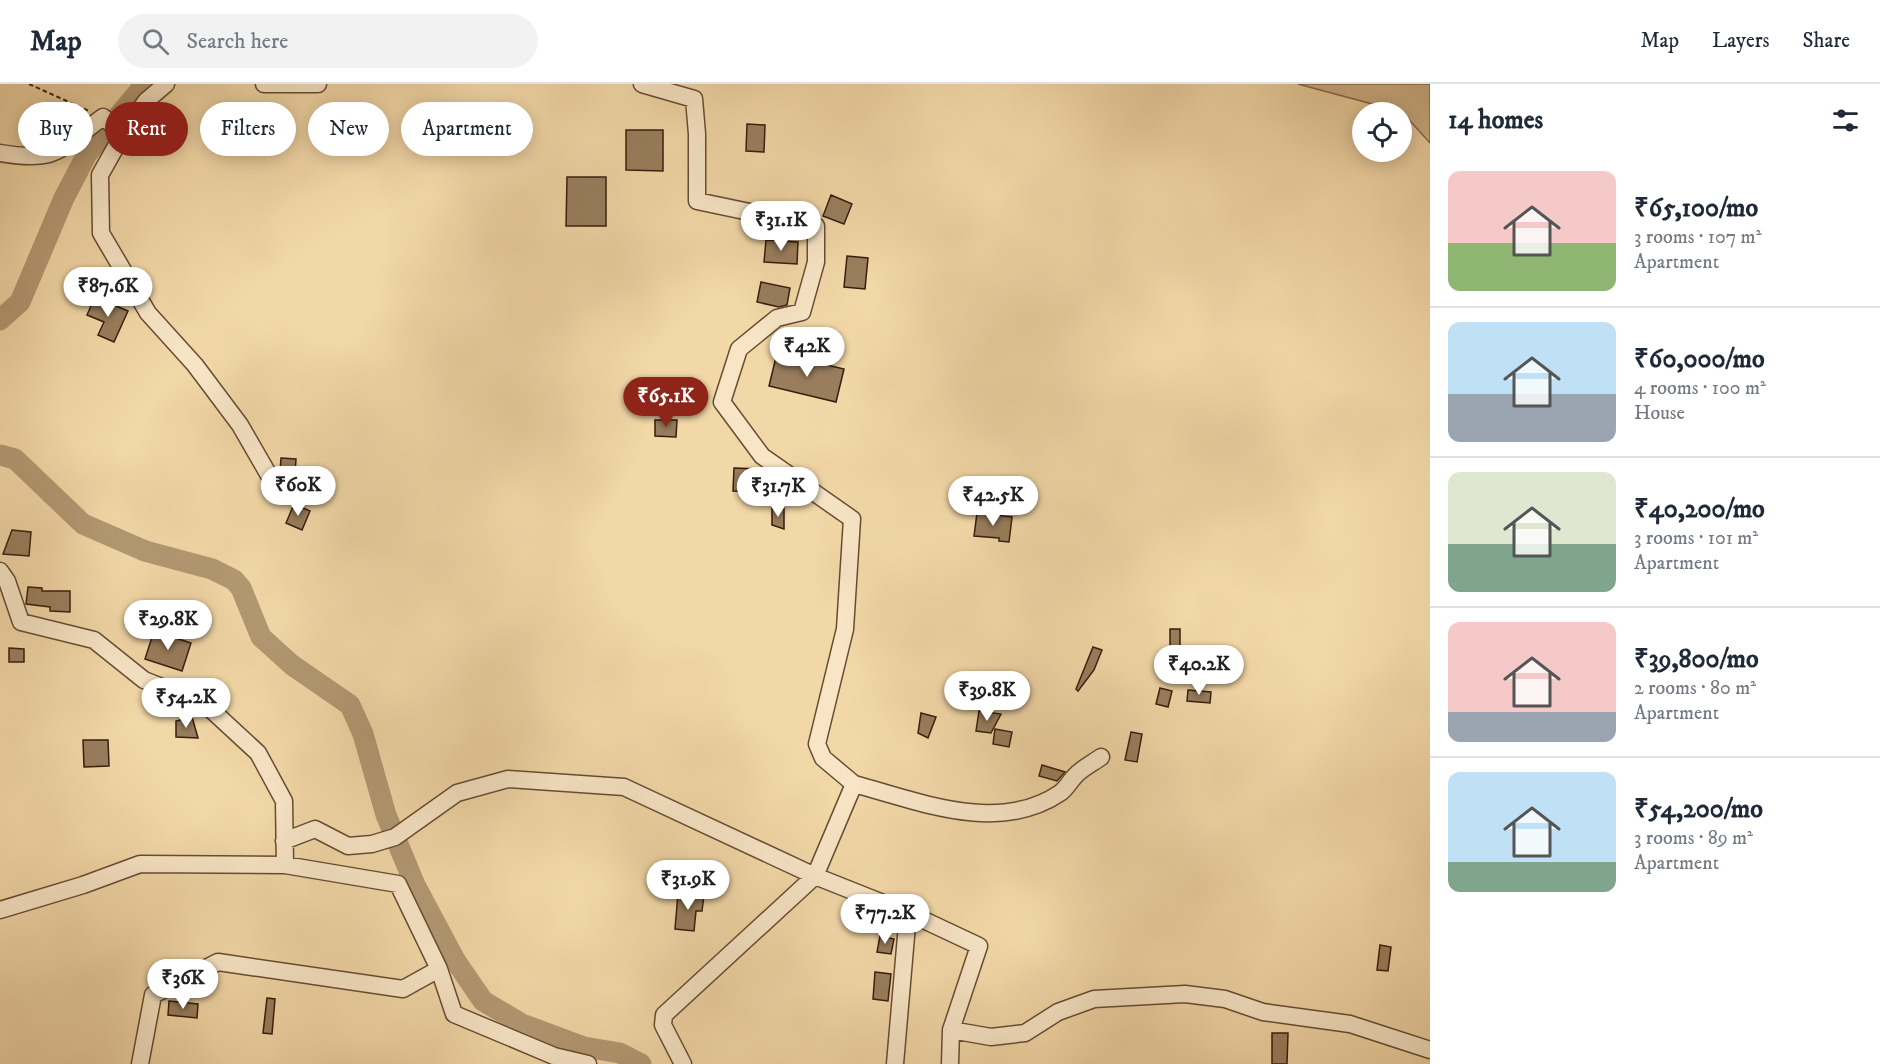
<!DOCTYPE html>
<html lang="en">
<head>
<meta charset="utf-8">
<style>
  :root { --surface:#fff; --page:#f2f2f3; --text:#1f2937; --muted:#747a83; --line:#e0e1e3; --accent:#8f2418 }
  body { margin:0; font-family:"IM FELL DW Pica",serif; background:var(--page); color:var(--text); height:100vh; display:flex; flex-direction:column; font-size:22px; white-space:nowrap }
  * { box-sizing:border-box; margin:0 }
  p { font-size:20px; color:var(--muted) }
  .icon { flex:none; width:33px; height:33px; fill:none; stroke:currentColor; stroke-width:2; stroke-linecap:round; stroke-linejoin:round }
  .map { position:relative; flex:1; overflow:hidden }
  .details { display:flex; flex-direction:column; background:var(--surface); width:450px }
  .details>* { flex:none }
  .guide { position:absolute; left:18px; top:18px; width:570px; height:54px; display:flex; gap:12px }
  .tools { position:absolute; left:1352px; top:18px; display:grid; gap:12px }
  .tools a { display:grid; place-items:center; width:60px; height:60px; border-radius:50%; background:var(--surface); box-shadow:0 3px 15px #0003; font-size:30px }
  .price { position:absolute; translate:-50% -51px; padding:0 14px; border-radius:21px; background:#fff; color:#222; font-size:20px; line-height:39px; filter:drop-shadow(0 2px 3px #0008) }
  .price::after { content:''; position:absolute; left:50%; top:36px; width:18px; height:14px; margin-left:-9px; background:inherit; clip-path:polygon(0 0,100% 0,50% 100%) }
  .price.current { background:var(--accent); color:#fff }
  ul { padding:0; list-style:none }
  li { display:flex; align-items:center; gap:18px; height:150px; padding:0 18px }
  li+li { border-top:2px solid var(--line) }
  li span { display:grid; place-items:center; flex:none; width:168px; height:120px; border-radius:12px; color:#555 }
  li>.icon { margin-inline-start:auto }
  span .icon { width:72px; height:72px; fill:#fffc; stroke-width:1 }
  li b { font-size:26px }
  h2 { display:flex; justify-content:space-between; align-items:center; height:72px; padding:0 18px; font-size:26px }
  .pill { padding:0 21px; border-radius:27px; background:var(--surface); box-shadow:0 3px 15px #0003; font-size:21px; line-height:54px }
  .pill.current { background:var(--accent); color:#fff }
  header { display:flex; align-items:center; gap:36px; box-sizing:border-box; height:84px; padding:0 30px; background:var(--surface); border-bottom:2px solid var(--line) }
  header strong { font-size:28px }
  nav { display:flex; gap:33px; margin-inline-start:auto; font-size:21px }
  .search { width:420px; height:54px; background:var(--page); display:flex; align-items:center; gap:15px; box-sizing:border-box; padding:0 21px; border-radius:33px; color:var(--muted); font-size:22px }
  main { display:flex; flex:1; min-height:0 }
  .map>svg:first-child { display:block }
</style>
</head>
<body>
<header>
<strong>Map</strong>
<div class="search"><svg class="icon" aria-label="search" viewBox="0 0 24 24"><circle cx="10" cy="10" r="6"/><path d="M15 15l6 6"/></svg>Search here</div>
<nav><a>Map</a><a>Layers</a><a>Share</a></nav>
</header>
<main>
<div class="map">
<svg width="1430" height="980" viewBox="0 0 1430 980">
  <rect width="100%" height="100%" fill="#f2d7a7"/>
  <filter id="stains"><feTurbulence type="fractalNoise" baseFrequency=".00333" numOctaves="4"/><feColorMatrix values="0 0 0 0 .2 0 0 0 0 .09 0 0 0 0 .02 0 0 0 .5 -.17"/></filter>
  <radialGradient id="worn" r=".72"><stop offset=".6" stop-color="#630" stop-opacity="0"/><stop offset="1" stop-color="#630" stop-opacity=".3"/></radialGradient>
  <path fill="#d3b78d" stroke="#866a4c" stroke-width="1.5" d="M1298,0H1430V59L1402,28Z"/>
  <g fill="none" stroke-linecap="round" stroke-linejoin="round">
    <path stroke="#b39872" stroke-width="21" d="M0,236L20,218L64,114L87,70L145,0
      M0,371L15,375L83,440L145,467L212,485L234,496L241,504L261,553L292,581L350,621L363,650L386,731L415,801L455,876L483,917L522,940L584,963L620,969L641,980"/>
  </g>
  <path fill="#997e5d" stroke="#391d0c" stroke-width="1.5" d="M747,40L765,41L764,68L746,67Z
    M626,46H663V87L626,86Z
    M567,93H606V142H566Z
    M831,111L852,120L844,140L823,132Z
    M766,156L798,158L797,180L764,178Z
    M847,172L868,174L865,205L844,203Z
    M761,198L790,204L787,221L779,223L757,218Z
    M95,213L128,227L114,258L98,251L104,238L87,231Z
    M777,269L844,285L836,318L769,302Z
    M655,336H677L676,353L655,352Z
    M281,374L296,375L295,391L280,389Z
    M734,384L759,385L758,408L733,407Z
    M294,420L310,427L302,446L286,439Z
    M772,424H784V445L772,441Z
    M977,429L1012,433L1009,458L999,457V454L974,452Z
    M12,446L31,448L29,472L3,470Z
    M28,503L42,504V507H70V528L50,527V523L26,520Z
    M1170,545H1180V565L1170,566Z
    M154,547L191,559L182,587L145,575Z
    M1093,563L1102,566L1094,586L1078,607L1076,605Z
    M9,564L24,565V578H9Z
    M1160,604L1172,607L1168,623L1156,620Z
    M1188,606L1211,608L1210,619L1187,617Z
    M979,627L1001,630L991,649L976,647Z
    M921,629L936,633L928,654L918,649Z
    M192,633L198,654L176,653V637Z
    M995,645L1012,648L1009,663L993,660Z
    M1131,648L1142,650L1137,678L1125,676Z
    M83,656H108L109,682L84,683Z
    M1042,681L1065,688L1057,697L1039,692Z
    M678,809L704,811L702,827H696L694,847L675,845Z
    M880,852L894,855L891,870L877,868Z
    M1380,861L1391,863L1388,887L1377,886Z
    M875,888L891,890L888,917L873,915Z
    M267,914L275,915L272,950L263,949Z
    M169,917L198,920L197,934L168,931Z
    M1272,949H1288L1287,980H1272Z"/>
  <g fill="none" stroke-linecap="round" stroke-linejoin="round">
    <g stroke="#674c33" stroke-width="19">
      <path id="minor" d="M264,0H318
        M642,0L694,15L697,50V117L816,142V178L802,228L777,234L739,265L722,318L762,372L852,435L845,545L817,660L823,674L854,700
        M123,50L146,17L166,0
        M0,69C60,79 59,65 103,33L123,50L100,91L101,149L148,229L195,281L240,341L278,407
        M0,487L7,497L21,538L94,556L144,596L205,620L258,669L284,717L285,781
        M284,757L315,745L348,762L372,760L395,753L457,709L508,695L624,703L815,792L913,831L979,862L951,946L950,980
        M0,826L83,801L140,780L285,781L398,800L439,885L454,930L554,972L588,980
        M951,946L991,953L1025,949L1058,928L1094,915L1185,910L1225,915L1263,928L1350,940L1430,966
        M140,980L153,911L218,878L403,905L439,885
        M683,980L663,941L664,931L815,792L854,700C918,717 998,751 1060,709C1066,705 1070,697 1075,692C1082,684 1093,679 1101,673
        M895,980L908,829"/>
    </g>
    <path stroke="#391d0c" stroke-width="2" stroke-dasharray="4.5 3" stroke-linecap="butt" d="M29,0L89,27"/>
    <use href="#minor" stroke="#f7e5c6" stroke-width="16"/>
  </g>
  <rect width="100%" height="100%" filter="url(#stains)"/>
  <rect width="100%" height="100%" fill="url(#worn)"/>
</svg>
<div class="tools">
<a><svg class="icon" aria-label="locate" viewBox="0 0 24 24"><circle cx="12" cy="12" r="6"/><path d="M12 2v4M12 18v4M2 12h4M18 12h4"/></svg></a>
</div>
<b class="price" style="left:781px;top:168px">₹31.1K</b>
<b class="price" style="left:108px;top:234px">₹87.6K</b>
<b class="price" style="left:807px;top:294px">₹42K</b>
<b class="price current" style="left:666px;top:344px">₹65.1K</b>
<b class="price" style="left:298px;top:433px">₹60K</b>
<b class="price" style="left:778px;top:434px">₹31.7K</b>
<b class="price" style="left:993px;top:443px">₹42.5K</b>
<b class="price" style="left:168px;top:567px">₹29.8K</b>
<b class="price" style="left:1199px;top:612px">₹40.2K</b>
<b class="price" style="left:987px;top:638px">₹39.8K</b>
<b class="price" style="left:186px;top:645px">₹54.2K</b>
<b class="price" style="left:688px;top:827px">₹31.9K</b>
<b class="price" style="left:885px;top:861px">₹77.2K</b>
<b class="price" style="left:183px;top:926px">₹36K</b>
<div class="guide">
<a class="pill">Buy</a>
<a class="pill current">Rent</a>
<a class="pill">Filters</a>
<a class="pill">New</a>
<a class="pill">Apartment</a>
</div>
</div>
<section class="details">
<h2>14 homes<svg class="icon" aria-label="filters" viewBox="0 0 24 24"><path d="M4 7h16M4 17h16"/><circle cx="9" cy="7" r="2"/><circle cx="15" cy="17" r="2"/></svg></h2>
<ul>
<li><span style="background:linear-gradient(#f6c9c9 60%,#8fb573 0)"><svg class="icon" aria-label="home" viewBox="0 0 24 24"><path d="M3 11l9-7 9 7M6 9v11h12V9"/></svg></span><div><b>₹65,100/mo</b><p>3 rooms · 107 m²</p><p>Apartment</p></div></li>
<li><span style="background:linear-gradient(#bfe0f5 60%,#9aa5b1 0)"><svg class="icon" aria-label="home" viewBox="0 0 24 24"><path d="M3 11l9-7 9 7M6 9v11h12V9"/></svg></span><div><b>₹60,000/mo</b><p>4 rooms · 100 m²</p><p>House</p></div></li>
<li><span style="background:linear-gradient(#dfe7d0 60%,#7fa58c 0)"><svg class="icon" aria-label="home" viewBox="0 0 24 24"><path d="M3 11l9-7 9 7M6 9v11h12V9"/></svg></span><div><b>₹40,200/mo</b><p>3 rooms · 101 m²</p><p>Apartment</p></div></li>
<li><span style="background:linear-gradient(#f6c9c9 75%,#9aa5b1 0)"><svg class="icon" aria-label="home" viewBox="0 0 24 24"><path d="M3 11l9-7 9 7M6 9v11h12V9"/></svg></span><div><b>₹39,800/mo</b><p>2 rooms · 80 m²</p><p>Apartment</p></div></li>
<li><span style="background:linear-gradient(#bfe0f5 75%,#7fa58c 0)"><svg class="icon" aria-label="home" viewBox="0 0 24 24"><path d="M3 11l9-7 9 7M6 9v11h12V9"/></svg></span><div><b>₹54,200/mo</b><p>3 rooms · 89 m²</p><p>Apartment</p></div></li>
</ul>
</section>
</main>
</body>
</html>
